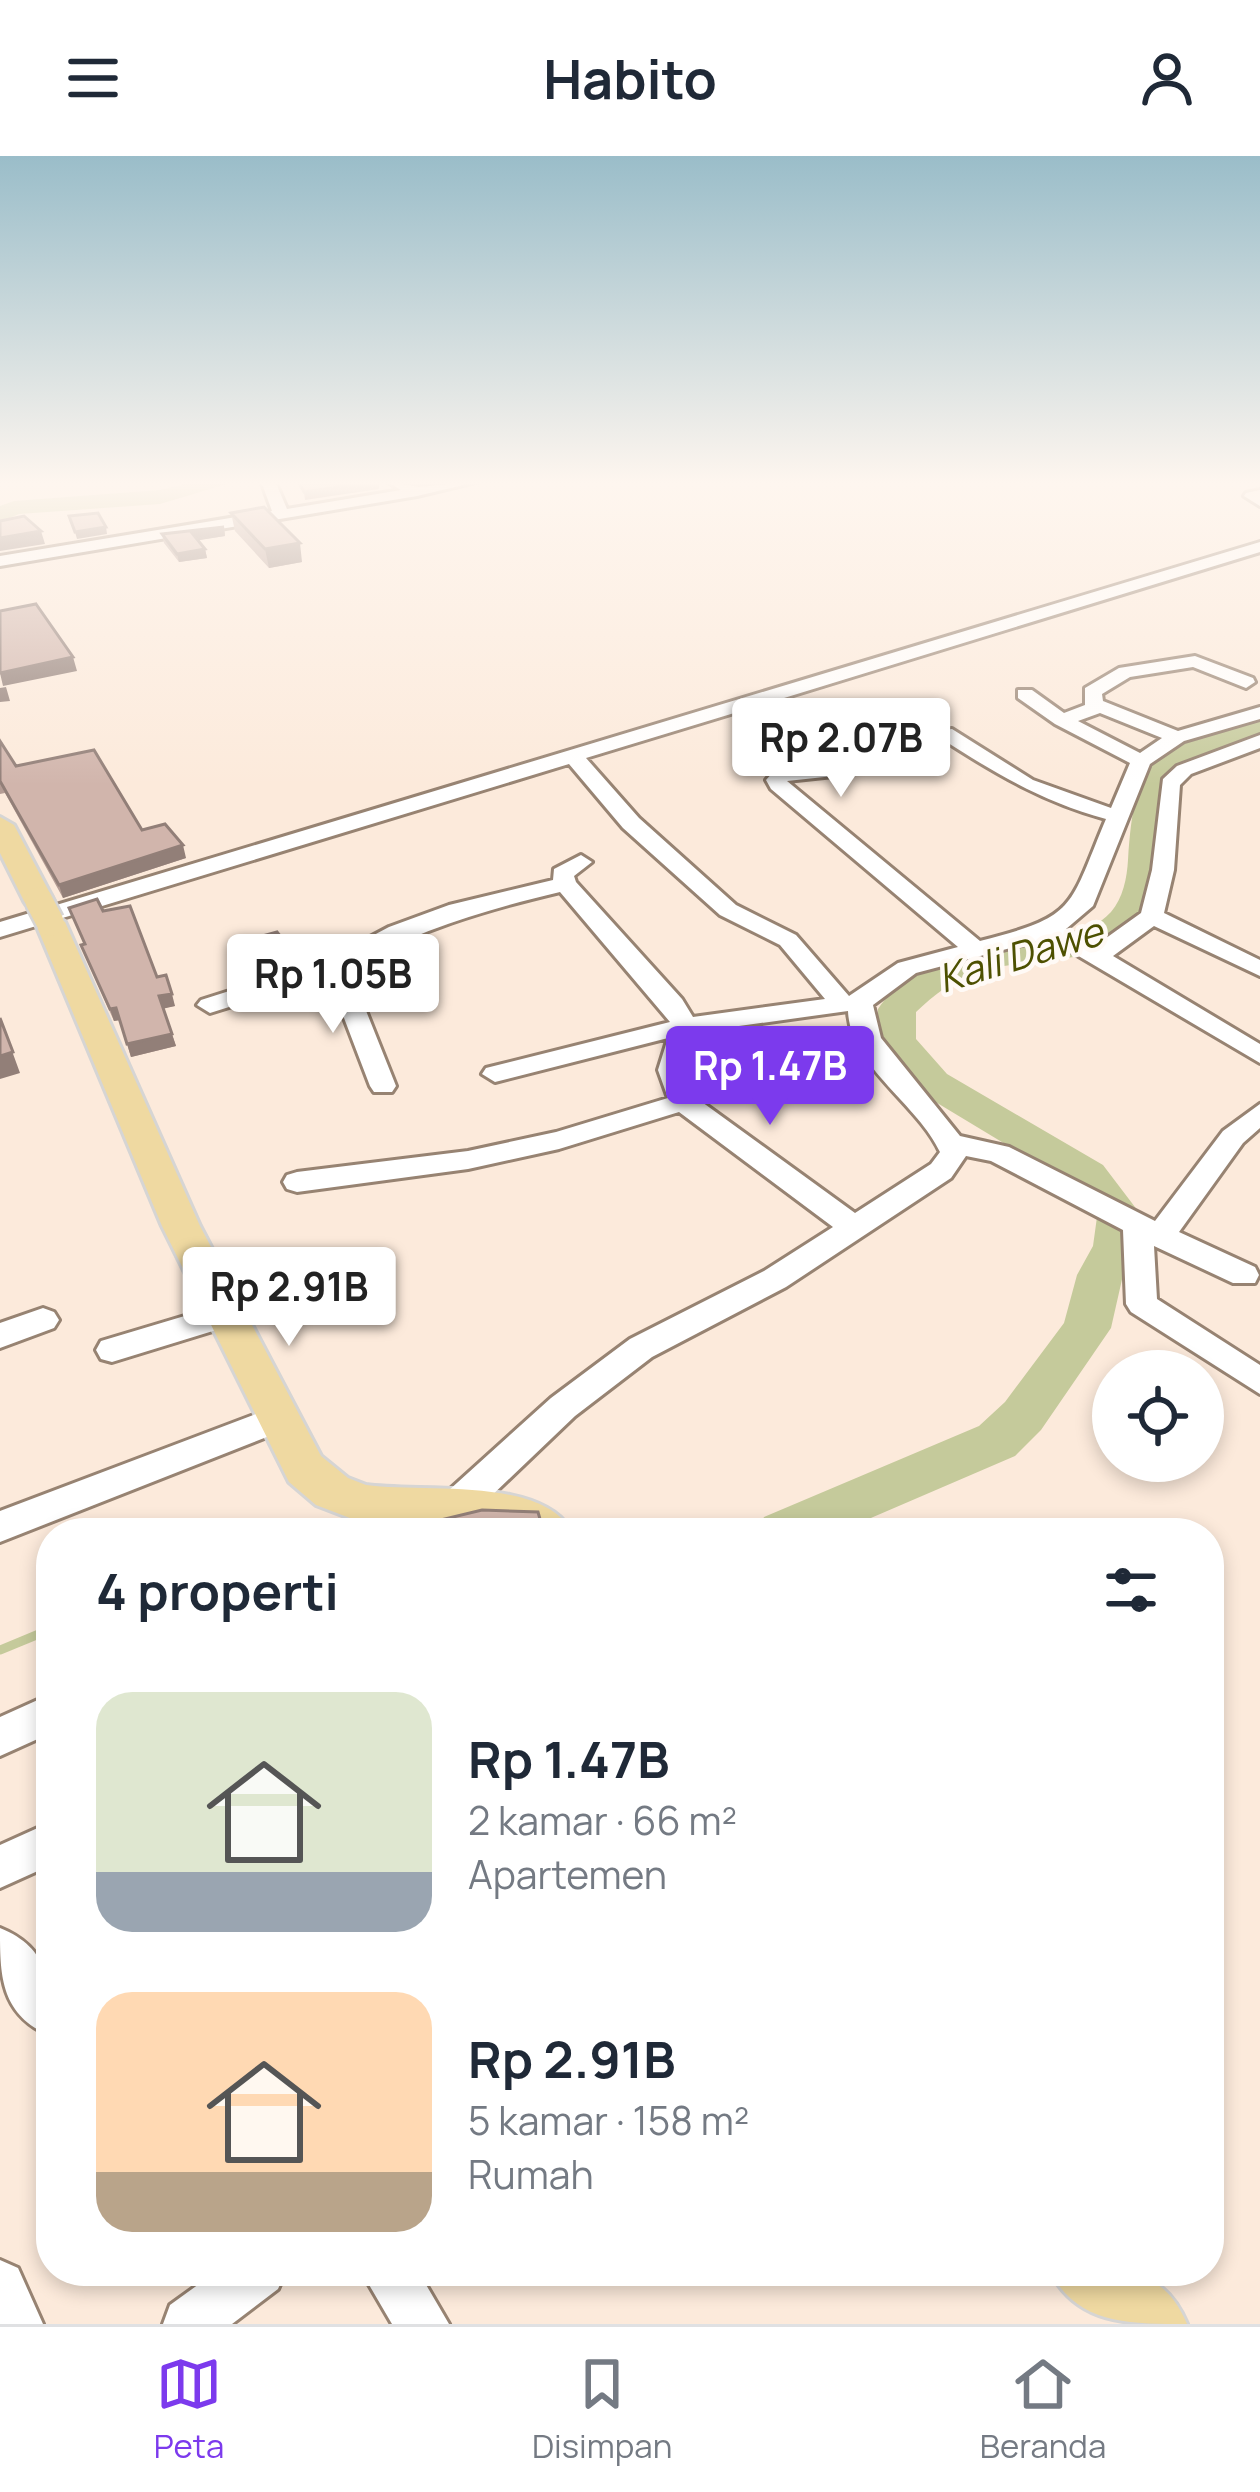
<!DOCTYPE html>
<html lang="id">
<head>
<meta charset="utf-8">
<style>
  :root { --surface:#fff; --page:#f6f6f7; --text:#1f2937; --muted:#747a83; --line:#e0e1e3; --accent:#7c3aed }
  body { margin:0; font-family:Manrope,sans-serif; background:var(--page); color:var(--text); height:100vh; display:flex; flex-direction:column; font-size:45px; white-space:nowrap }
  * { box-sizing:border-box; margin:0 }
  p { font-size:39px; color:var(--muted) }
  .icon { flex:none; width:66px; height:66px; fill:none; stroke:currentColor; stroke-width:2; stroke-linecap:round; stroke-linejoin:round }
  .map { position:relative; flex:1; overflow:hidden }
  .details { position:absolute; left:36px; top:1362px; width:1188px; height:768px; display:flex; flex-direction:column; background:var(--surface); border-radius:48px; box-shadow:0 6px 18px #0003 }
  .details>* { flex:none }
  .buttons { position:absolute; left:1092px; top:1194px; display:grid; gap:24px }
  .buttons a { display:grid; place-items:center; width:132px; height:132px; border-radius:50%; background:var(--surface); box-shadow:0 6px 18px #0003; font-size:60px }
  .price { position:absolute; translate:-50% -102px; padding:0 27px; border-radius:12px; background:#fff; color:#222; font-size:39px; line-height:78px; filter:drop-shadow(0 3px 6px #0008) }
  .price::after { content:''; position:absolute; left:50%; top:72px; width:36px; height:27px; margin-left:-18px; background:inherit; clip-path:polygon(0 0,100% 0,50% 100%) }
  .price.on { background:var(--accent); color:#fff }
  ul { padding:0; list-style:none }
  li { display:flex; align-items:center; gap:36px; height:300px; padding:0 60px }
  li span { display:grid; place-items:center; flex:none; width:336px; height:240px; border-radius:36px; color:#555 }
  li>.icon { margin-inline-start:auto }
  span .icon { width:144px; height:144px; fill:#fffc; stroke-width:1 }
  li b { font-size:51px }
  h2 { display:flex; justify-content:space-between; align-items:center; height:144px; padding:0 60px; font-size:51px }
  header { display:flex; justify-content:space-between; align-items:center; height:156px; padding:0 60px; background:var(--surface); font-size:54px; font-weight:700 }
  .tab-bar { display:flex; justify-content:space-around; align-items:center; height:168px; border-top:3px solid var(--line); background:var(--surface); font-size:33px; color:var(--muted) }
  .tab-bar a { display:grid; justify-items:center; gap:6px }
  .tab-bar .on { color:var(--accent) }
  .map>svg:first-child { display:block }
</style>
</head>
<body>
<header><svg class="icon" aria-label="menu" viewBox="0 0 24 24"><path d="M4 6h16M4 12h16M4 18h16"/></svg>Habito<svg class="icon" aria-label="person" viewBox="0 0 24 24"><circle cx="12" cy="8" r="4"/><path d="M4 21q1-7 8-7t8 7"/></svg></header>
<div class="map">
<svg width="1260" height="2168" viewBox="0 0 1260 2168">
  <rect width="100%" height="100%" fill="#fceadb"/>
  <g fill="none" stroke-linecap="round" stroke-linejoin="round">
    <path stroke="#c5ca9b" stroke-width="9" d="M0,1494L51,1473"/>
    <path fill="#c5ca9b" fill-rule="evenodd" d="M198,325H237L160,348L19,358L0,366V350L14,345L160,334Z
      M1260,560V578C1087,628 1212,690 1135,771C1094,813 1028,800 977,816C954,823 934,839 916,856V883L947,918L1103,1009L1141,1059L1139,1090L1123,1119L1111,1172L1041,1274L1015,1300L836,1377H756L764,1361L979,1270L1005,1246L1064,1167L1077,1119L1093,1090L1097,1061L1073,1029L919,936L878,885V853C940,763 1054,815 1111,756C1123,742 1127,722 1128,704C1135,594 1155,586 1260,560Z"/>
    <g stroke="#978372" stroke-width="6">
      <path id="minor" d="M261,325H275L287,353L401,334L386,325L419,331L480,325L417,340L0,410V400L272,355Z
        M1260,334V350L1244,340L1246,337Z
        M1260,386V396L771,546L798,567L834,569L851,586L952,573L1033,624L1111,652L1130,607L1055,568L1018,542V534H1032L1064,557L1085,549V532L1119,512L1195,500L1253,522L1255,526L1246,532L1193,511L1130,521L1102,538L1103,545L1178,575L1260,551V563L1184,585L1150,608L1093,750L1066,773L1095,790L1141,757L1152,714L1163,623L1177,610L1260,579V592L1191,618L1180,629L1174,714L1164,757L1260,804V820L1154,770L1113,800L1260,888V907L1048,782L916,817L873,849L881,882L960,980L1009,991L1155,1065L1223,975L1260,948V972L1243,987L1179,1076L1255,1111L1259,1119L1255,1127H1233L1154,1090L1157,1143L1260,1209V1238L1131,1156L1126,1148L1123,1074L991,1005L966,1000L951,1022L786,1131L652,1201L575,1260L463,1367L450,1371L437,1367L432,1356L437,1345L551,1242L630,1183L764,1115L833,1071L679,956L559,993L468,1013L297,1036L287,1033L283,1026L287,1019L297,1016L468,995L556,976L668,942L658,914L668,882L495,926L482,918L486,912L670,866L560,736C484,754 418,774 349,812L396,930L392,936H374L370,930L328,820L210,857L197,849L201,844L327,804L389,771L449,749L553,724L554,713L581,699L592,706L574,720L576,726L682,843L693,861L825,843L780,789L720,759L623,672L569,608L0,781V766ZM754,551L786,577L822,579L845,604L775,614L766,624L771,633L958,791L898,807L849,840L796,779L736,749L639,662L586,602ZM1100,557L1162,582L1140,597L1078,565ZM942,583C996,618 1044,646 1106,663C1068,753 1078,760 980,785L787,625L843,619L867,605L860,597ZM848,855C850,910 918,948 940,996L931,1008L855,1057L695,941L684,914L696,876Z
        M228,1147L239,1151L244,1159L239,1167L112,1206L101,1203L96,1194L101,1185Z
        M43,1152L54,1156L59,1164L54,1172L0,1192V1167Z
        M280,1249L292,1253L297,1262L292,1271L0,1386V1355Z
        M51,1538V1577L0,1600V1561Z
        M51,1666V1709L0,1732V1689Z
        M0,1772C52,1793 51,1832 51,1880C0,1859 0,1819 0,1772Z
        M0,2104L18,2112L43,2168H0Z
        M217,2115H286L278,2133L232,2168H163L170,2149Z
        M361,2115H418L449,2168H392Z"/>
    </g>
    <g stroke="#d6d5d4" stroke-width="6">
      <path id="major" d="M0,661L14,669L54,745L50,751H28L24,745L0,697Z
        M50,757L65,766L200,1070L321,1300L348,1322L366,1329C421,1337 545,1320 572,1377L363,1367L316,1349L289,1326L162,1070L35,766Z
        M1050,2115C1109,2115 1160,2103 1187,2168C1127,2168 1077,2168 1050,2115Z"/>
    </g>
    <use href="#minor" fill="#fff" fill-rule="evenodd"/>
    <use href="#major" fill="#efd9a1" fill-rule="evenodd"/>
    <g stroke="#d6d5d4" stroke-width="32" stroke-linecap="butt">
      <path id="major-bridge" d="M39,745L50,766"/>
    </g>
    <use href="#major-bridge" stroke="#efd9a1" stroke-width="27"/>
  </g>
  <path fill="#b49c94" d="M231,357L302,406L269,412L235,375Z
    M224,371L225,380L198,384L205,393L207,402L179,406L164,387L162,378Z
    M0,585L16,610L142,674L186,702L63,742L5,637L0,638Z
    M69,752L103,755L157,821L175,850L163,852L176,890L131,901L120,864L114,865L85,800L81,789L84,788Z
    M234,788L294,810L251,824L237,804Z"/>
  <path fill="#927f78" d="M379,325V333L305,344L304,336Z
    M106,371L107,378L77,383L75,376Z
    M224,371L225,380L194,385L192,377Z
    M41,375L45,388L0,395V382Z
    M300,387L302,406L269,412L265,393Z
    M205,393L207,402L179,406L177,398Z
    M73,501L77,515L3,530L0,517Z
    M6,531L10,545L0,546V532Z
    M183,689L186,702L63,742L59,729Z
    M291,794L294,810L251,824L247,808Z
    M172,838L175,850L162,853L159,840Z
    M116,852L120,864L114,865L110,853Z
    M0,862L20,917L0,923Z
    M172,878L176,890L131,901L127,888Z"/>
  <path fill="#d1b5ac" stroke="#927f78" stroke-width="3" d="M298,325H378L304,336Z
    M264,351L300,387L265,393L231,357Z
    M98,357L106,371L75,376L69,360Z
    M24,360L41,375L0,382V365Z
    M224,371L192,377L205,393L177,398L162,378Z
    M36,448L73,501L0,517V455Z
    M0,585L16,610L94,594L142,674L165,668L183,689L59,729L0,625Z
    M97,743L103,755L130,750L157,821L166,819L172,838L159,840L172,878L127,888L116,852L110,853L81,789L85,788L69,752Z
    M277,776L291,794L247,808L234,788Z
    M0,862L13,896L0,900Z
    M482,1354L538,1356L544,1377H395V1375Z"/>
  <linearGradient id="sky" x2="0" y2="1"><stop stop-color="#9abdc9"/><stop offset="0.52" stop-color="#fef6ef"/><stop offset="1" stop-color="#fef6ef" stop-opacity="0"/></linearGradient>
  <rect width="1260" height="629" fill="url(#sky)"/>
  <g text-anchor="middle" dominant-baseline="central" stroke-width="9" stroke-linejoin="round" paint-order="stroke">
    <g font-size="39" font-style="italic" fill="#4d5000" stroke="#fffaf6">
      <text transform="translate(1020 798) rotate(-17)">Kali Dawe</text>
    </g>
  </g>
</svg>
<div class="buttons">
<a><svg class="icon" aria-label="locate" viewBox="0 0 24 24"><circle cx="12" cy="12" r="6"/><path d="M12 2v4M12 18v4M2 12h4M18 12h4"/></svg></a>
</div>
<b class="price" style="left:841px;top:644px">Rp 2.07B</b>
<b class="price" style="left:333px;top:880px">Rp 1.05B</b>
<b class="price on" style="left:770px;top:972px">Rp 1.47B</b>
<b class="price" style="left:289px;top:1193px">Rp 2.91B</b>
<section class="details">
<h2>4 properti<svg class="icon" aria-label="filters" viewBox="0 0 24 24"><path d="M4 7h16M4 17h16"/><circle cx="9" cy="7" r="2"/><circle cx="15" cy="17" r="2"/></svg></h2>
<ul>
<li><span style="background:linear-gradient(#dfe7d0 75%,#9aa5b1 0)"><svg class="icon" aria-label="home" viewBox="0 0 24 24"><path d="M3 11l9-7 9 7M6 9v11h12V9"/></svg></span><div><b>Rp 1.47B</b><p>2 kamar · 66 m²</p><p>Apartemen</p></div></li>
<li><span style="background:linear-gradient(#ffd9b3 75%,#b9a48a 0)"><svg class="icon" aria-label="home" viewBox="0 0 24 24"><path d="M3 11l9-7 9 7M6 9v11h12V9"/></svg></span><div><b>Rp 2.91B</b><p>5 kamar · 158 m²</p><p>Rumah</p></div></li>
</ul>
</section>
</div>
<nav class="tab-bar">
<a class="on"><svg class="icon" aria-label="map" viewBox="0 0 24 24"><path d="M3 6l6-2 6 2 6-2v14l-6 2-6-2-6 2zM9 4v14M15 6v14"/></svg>Peta</a>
<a><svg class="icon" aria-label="saved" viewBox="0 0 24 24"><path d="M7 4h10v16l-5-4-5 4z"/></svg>Disimpan</a>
<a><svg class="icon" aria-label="home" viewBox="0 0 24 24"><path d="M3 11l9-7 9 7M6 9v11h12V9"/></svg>Beranda</a>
</nav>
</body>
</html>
